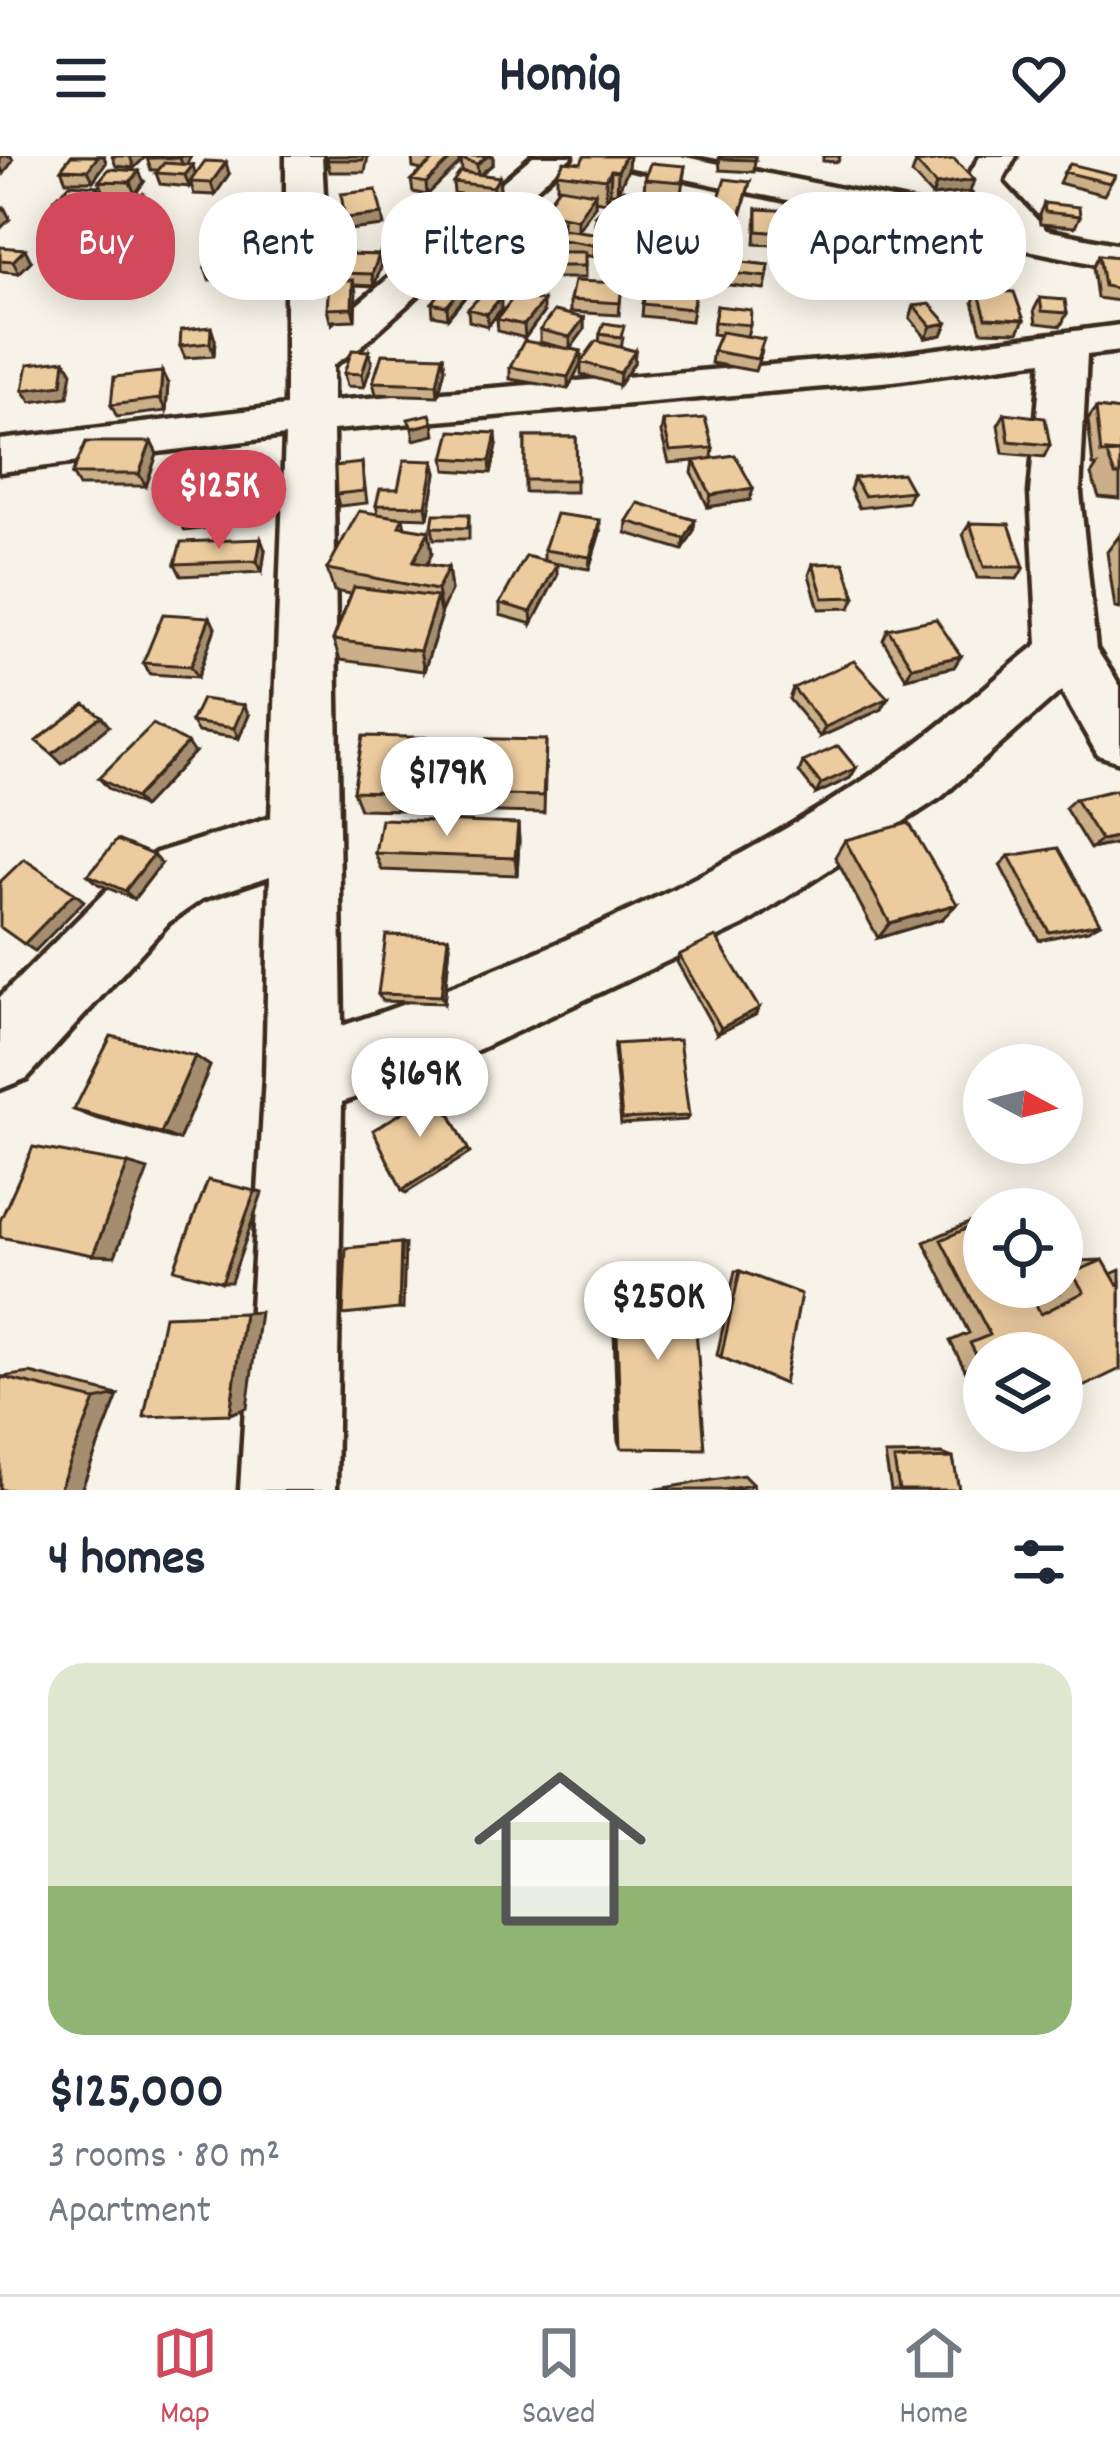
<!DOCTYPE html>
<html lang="en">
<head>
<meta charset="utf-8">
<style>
  :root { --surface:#fff; --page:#f6f6f7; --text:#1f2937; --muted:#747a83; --line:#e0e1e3; --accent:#d1495b }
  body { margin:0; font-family:Dekko,sans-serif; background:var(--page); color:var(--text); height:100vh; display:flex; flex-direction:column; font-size:45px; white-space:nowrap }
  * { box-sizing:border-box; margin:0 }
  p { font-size:39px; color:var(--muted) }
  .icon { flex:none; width:66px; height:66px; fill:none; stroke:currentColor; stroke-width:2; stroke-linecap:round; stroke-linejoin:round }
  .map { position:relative; height:1334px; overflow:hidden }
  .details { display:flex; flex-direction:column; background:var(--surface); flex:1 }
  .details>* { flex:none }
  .top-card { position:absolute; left:36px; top:36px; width:1050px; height:108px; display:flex; gap:24px }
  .needle { width:78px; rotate:97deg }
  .tools { position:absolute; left:963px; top:888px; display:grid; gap:24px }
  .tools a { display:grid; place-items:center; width:120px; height:120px; border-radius:50%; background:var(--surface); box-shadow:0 6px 30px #0003; font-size:60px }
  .price { position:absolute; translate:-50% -102px; padding:0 27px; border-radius:42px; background:#fff; color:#222; font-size:39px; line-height:78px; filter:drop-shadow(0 3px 6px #0008) }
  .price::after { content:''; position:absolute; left:50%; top:72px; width:36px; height:27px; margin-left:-18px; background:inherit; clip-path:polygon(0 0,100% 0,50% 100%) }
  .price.selected { background:var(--accent); color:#fff }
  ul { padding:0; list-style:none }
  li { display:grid; align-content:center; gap:24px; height:636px; padding:0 48px }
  li span { display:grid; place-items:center; height:372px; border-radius:36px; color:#555 }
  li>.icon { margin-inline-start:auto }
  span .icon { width:216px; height:216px; fill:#fffc; stroke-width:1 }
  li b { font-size:51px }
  h2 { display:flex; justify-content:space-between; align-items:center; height:144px; padding:0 48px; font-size:51px }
  .tag { padding:0 42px; border-radius:48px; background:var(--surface); box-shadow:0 6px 30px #0003; font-size:42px; line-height:108px }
  .tag.selected { background:var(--accent); color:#fff }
  header { display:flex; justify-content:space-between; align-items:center; height:156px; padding:0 48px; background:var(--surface); font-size:54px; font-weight:700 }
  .tabs { display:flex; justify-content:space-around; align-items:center; height:168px; border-top:3px solid var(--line); background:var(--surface); font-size:33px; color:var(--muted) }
  .tabs a { display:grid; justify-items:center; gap:6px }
  .tabs .selected { color:var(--accent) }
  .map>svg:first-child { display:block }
</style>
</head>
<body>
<header><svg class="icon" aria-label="menu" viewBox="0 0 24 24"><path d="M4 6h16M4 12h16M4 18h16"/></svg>Homiq<svg class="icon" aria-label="heart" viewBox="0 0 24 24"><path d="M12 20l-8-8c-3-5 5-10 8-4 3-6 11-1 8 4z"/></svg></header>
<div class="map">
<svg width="1120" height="1334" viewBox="0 0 1120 1334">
  <rect width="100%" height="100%" fill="#f7f3e8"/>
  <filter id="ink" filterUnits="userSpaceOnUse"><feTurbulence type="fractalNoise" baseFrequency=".00833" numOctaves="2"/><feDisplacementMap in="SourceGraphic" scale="24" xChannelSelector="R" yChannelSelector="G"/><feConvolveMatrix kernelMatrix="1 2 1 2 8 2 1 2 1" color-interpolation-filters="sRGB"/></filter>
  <g filter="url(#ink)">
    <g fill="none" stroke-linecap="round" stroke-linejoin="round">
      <g stroke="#3b2a1e" stroke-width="9">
        <path id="street" d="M286,0H322L331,171L533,0H572L360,191L333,209V245L893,199L1120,169V195L1087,199L1080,337L1096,493L1120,530V606L1098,599L1061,535L941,641L744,769L443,910L342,946L336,1334H240L265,921L270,720L202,743L169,766L27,922L0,933V841L119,722L156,697L271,661L285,280L0,316V284L286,250ZM1042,205L1030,337L1038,488C990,526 945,569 895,603C731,717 530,807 342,870L333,274L893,225Z
          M610,0H680L995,64L965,27L980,0H1016L1002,26L1046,74L1120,89V113L628,11Z"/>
      </g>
      <use href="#street" fill="#f7f3e8" fill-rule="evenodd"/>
    </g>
    <path fill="#cbaf88" stroke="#3b2a1e" stroke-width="3" d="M71,0H104L106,7L93,25H66L61,13Z
      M112,0H146L134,12L116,10Z
      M191,0L186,9L196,18H229L215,39L194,38L191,28L189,31L160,28L156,17L158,14H151L147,2Z
      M328,0H368L365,16H330L327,4Z
      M412,0L459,8L427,39L413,36L411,24L422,14L413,12Z
      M466,0H493V8L480,19L499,21L500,33L494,43L454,37L453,26L469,17L462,15L461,3Z
      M719,0H755L754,16L720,14Z
      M823,0H840L838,6L823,5Z
      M916,7L970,36L932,40L912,18Z
      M685,10L681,38L644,35L645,23Z
      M628,13L617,37H610L606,46L595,44V49L577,75L599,90L594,101L585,99V122H548L549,98L491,89L490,77L534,71L541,62V56L557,34V17Z
      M1064,16L1115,19L1104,39L1059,27Z
      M99,25L144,26L135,38L104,36Z
      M750,26L737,75L711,72L713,60Z
      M641,37L640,49L613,76L595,71V59Z
      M103,42L89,57L61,55L55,43Z
      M703,43L701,55L695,73L655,67L656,56Z
      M1044,47L1080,60L1075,71L1040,68L1039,59Z
      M148,50L135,70H107L102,58Z
      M757,53L796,78L793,90L755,88Z
      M869,57L907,72L903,84L864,79Z
      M930,58L973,95L964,118L927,113V120L923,132L905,131L901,121L905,109H917L919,97L913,96L920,74Z
      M272,61L268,77L235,78L231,66Z
      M405,65L443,74L432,90L407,86Z
      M660,76L701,104L700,116L657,114Z
      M613,88L631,89L629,122L610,121Z
      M0,91L31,105L19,117L0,115Z
      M245,94L248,106L244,123L209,124L205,112Z
      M1099,99L1119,101L1120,142L1118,145L1097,142L1093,111Z
      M535,102V114L525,139L491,136L490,124Z
      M715,103L769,109L765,133L711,127Z
      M381,111L374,130L355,129V164L330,165L327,153L342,124L340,117Z
      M622,127L619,159L570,156V144Z
      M978,134L1024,164L1018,176L981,175L973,146Z
      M696,135L691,165L642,160L643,148Z
      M466,140L448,162L433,159L432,147Z
      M1040,142L1067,157L1061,170L1036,167L1034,154Z
      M717,150L750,169L747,180L762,195L755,215L711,207L713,195L720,179L712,178Z
      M914,150L947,167L942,179L926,182L910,162Z
      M468,153H501L488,170L469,165Z
      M543,157L525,182L498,175L497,163Z
      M584,162V174L570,193L581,195V207L568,233L510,223V211L564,192L540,186V174Z
      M600,178L623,182L621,191L635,195L634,207L619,229L581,218V206L599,186Z
      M215,184L214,200L185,202L180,190Z
      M369,195L372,207L364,231L347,230L344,217Z
      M443,200L445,212L438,240L376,238L373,226Z
      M168,228L166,255L117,261L111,249Z
      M1096,252L1120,255V343L1099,341L1091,319L1097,310H1093L1088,264Z
      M1005,257L1050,289L1044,301L1003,297L998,269Z
      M663,265L713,292L712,302L753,332L750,344L708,351L692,317L694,305L669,307L661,277Z
      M525,281H576V336H525Z
      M151,286L157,298L146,330H79L72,318Z
      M497,289L491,317L446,314L444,302Z
      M434,305L436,317L428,362L397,361L403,362L405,371L432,397L427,408L448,412L451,434L440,455L441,462L424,515L340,504L333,484L351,438L334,435L327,413L378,358L376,349Z
      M362,307L367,347L339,350L336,338Z
      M854,322L912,335L907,346L859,352L850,334Z
      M220,326L225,338V370L185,375L179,363Z
      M469,358V383H434L432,371Z
      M695,364L693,376L683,394L626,377L627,365Z
      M970,367L1024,411L1017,423L977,422L963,378Z
      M600,376L589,413L552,407L557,420L532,468L500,459V447L544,405V394Z
      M1120,379V453L1115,452L1107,396Z
      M265,394L262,416L181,420L175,408Z
      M813,408L855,441L850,452L819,453L809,419Z
      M210,461L215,472L198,521L150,518L143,507Z
      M888,473L961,500L954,511L906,522L883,484Z
      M793,532L888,542L882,553L820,581L789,543Z
      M249,559L239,582L198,576L191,566Z
      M546,584L544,657L360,653L353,635Z
      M194,597L143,651L108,632L99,622Z
      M803,606L856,612L850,622L816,638L799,616Z
      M1075,643L1120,687L1090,693L1065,652Z
      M518,668L519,685L517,719L382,714L375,697Z
      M845,684L942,763L878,782L835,701Z
      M1009,700L1100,767L1088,774L1039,784L1000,709Z
      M161,708L134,743L98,728L88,719Z
      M448,781L450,789L444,847L382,845L378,838Z
      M679,799L755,859L717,878L677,806Z
      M615,888L689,960L686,964L621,968L614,894Z
      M195,900L210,910L179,984L95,962L74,954Z
      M984,1064V1131L1036,1148L1059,1137L1056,1131H1062V1112L1077,1105L1103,1104L1111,1118L1120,1114V1213L984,1197V1251L950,1185L969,1177L924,1086L969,1067Z
      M735,1115H740L784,1228L717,1199Z
      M615,1120L621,1292L618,1285L612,1121Z
      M30,1217L118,1239L81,1334H0L2,1221Z
      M942,1298L953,1302L959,1334H891L885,1299Z
      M743,1319L753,1329L754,1334H651Z"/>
    <path fill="#a58e6f" stroke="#3b2a1e" stroke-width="3" d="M2,0H11L13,4L4,18L0,10V3Z
      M98,0H104L106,7L93,25L88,14Z
      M130,0H146L134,12Z
      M181,0H191L184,13L180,2Z
      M454,0H459V8L427,39L426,27Z
      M488,0H493V8L478,20L477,8Z
      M625,0H629L628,13L617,37L618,15Z
      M226,6L229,18L215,39L211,27Z
      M193,9L196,21L189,31L185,19Z
      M611,14L610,37L606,46V23Z
      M139,15L144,26L135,38L130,26Z
      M499,21L500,33L494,43L493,31Z
      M974,24L970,36L932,40L936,29Z
      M98,30L103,42L89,57L84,45Z
      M595,37V49L577,75V63Z
      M641,37L640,49L613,76L614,64Z
      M143,38L148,50L135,70L131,58Z
      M269,49L272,61L268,77L264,65Z
      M4,51L10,63L0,73V55Z
      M382,58L384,70L348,74L345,62Z
      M442,62L443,74L432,90L431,78Z
      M562,65V77L549,98V86Z
      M600,78L599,90L594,101V89Z
      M25,93L31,105L19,117L13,105Z
      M245,94L248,106L244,123L240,111Z
      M379,99L381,111L374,130L372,118Z
      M535,102V114L525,139L524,127Z
      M353,124L356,136L355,164L352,152Z
      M465,128L466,140L448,162L447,150Z
      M501,141V153L488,170L487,158Z
      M543,145V157L525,182L524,169Z
      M584,162V174L570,193V181Z
      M947,167L942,179L926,182L931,170Z
      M211,171L215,184L214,200L210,187Z
      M369,195L372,207L364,231L362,218Z
      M581,195V207L568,233V221Z
      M635,195L634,207L619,229L620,217Z
      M443,200L445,212L438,240L437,228Z
      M65,204L72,216L68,241L31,246L23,234Z
      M162,216L168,228L166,255L160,243Z
      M433,267L435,279L414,284L412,272Z
      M496,277L497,289L491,317L490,305Z
      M151,286L157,298L146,330L139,318Z
      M434,305L436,317L428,362L426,350Z
      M220,326L225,338V370L220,358Z
      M753,332L750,344L708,351L711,339Z
      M600,364V376L589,413L590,401Z
      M695,364L693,376L683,394L685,383Z
      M429,375L432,397L418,428L413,406Z
      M261,383L265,394L262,416L257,405Z
      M557,408V420L532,468L531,456Z
      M448,412L451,434L441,456L437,434Z
      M437,441L441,462L424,515L420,495Z
      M210,461L215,472L198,521L191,510Z
      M961,500L954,511L906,522L912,511Z
      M888,542L882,553L820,581L825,571Z
      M244,549L249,559L239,582L234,572Z
      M101,560L109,570L62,608L52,598Z
      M187,587L194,597L143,651L135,642Z
      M856,612L850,622L816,638L821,628Z
      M518,668L519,685L517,719L515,702Z
      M1120,680V687L1090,693L1101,684Z
      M153,699L161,708L134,743L125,735Z
      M74,737L84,745L35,795L24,788Z
      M957,748L942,763L878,782L890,767Z
      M448,781L450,789L444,847L441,840Z
      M759,852L755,859L717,878L721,872Z
      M195,900L210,910L179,984L161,977Z
      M438,935L470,997L406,1037L402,1034Z
      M128,1008L148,1014L115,1100L93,1099Z
      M255,1035L262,1037L231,1126H222Z
      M401,1087L405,1088L403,1153H399Z
      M260,1156L247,1252L230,1258L244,1157Z
      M118,1239L81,1334H59L95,1244Z"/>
    <path fill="#eccb9e" stroke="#3b2a1e" stroke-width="3" d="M71,0H98L88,14L61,13Z
      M148,0H181L180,2H147Z
      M328,0H364L363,4H327Z
      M412,0H454L426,27L411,24L433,5Z
      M466,0H488L477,8L461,3Z
      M584,0H625L618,15L611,14L606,23L557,17L564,5L581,7Z
      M721,0H755L756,4L721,3Z
      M954,3L974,24L936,29L916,7Z
      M205,5L226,6L211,27L190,26Z
      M164,7L193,9L185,19L156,17Z
      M650,7L685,10L682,26L645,23Z
      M1070,8L1115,19L1110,27L1064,16Z
      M109,13L139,15L130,26L99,25Z
      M460,16L499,21L493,31L453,26Z
      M725,23L750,26L739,63L713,60Z
      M70,28L98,30L84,45L55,43Z
      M559,31L595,37L577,63L541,56Z
      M623,33L641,37L614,64L595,59Z
      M376,34L382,58L345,62L341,38Z
      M115,38H143L131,58H102Z
      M703,43L696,61L656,56L660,46Z
      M1044,47L1079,51L1080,60L1045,56Z
      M269,49L264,65L231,66L236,50Z
      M757,53L794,55L796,78L757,75Z
      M869,57L907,62V72L868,67Z
      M411,58L442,62L431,78L406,74L412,66L405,65Z
      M930,58L976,65L973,95L925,88L927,74H920Z
      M540,62L562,65L549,86L490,77L498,66L534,71Z
      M563,73L600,78L594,89L557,83Z
      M660,76L701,78V104L658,102Z
      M613,88L631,89L630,110L611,109Z
      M0,91L25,93L13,105L0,104Z
      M245,94L240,111L205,112L210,96Z
      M549,96H585V110H548Z
      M348,98L379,99L372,118L340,117Z
      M501,98L535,102L524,127L490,124Z
      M1099,99L1119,101L1120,133L1104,130Z
      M715,103L769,109L767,121L713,115Z
      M905,109L926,110L927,120L909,119Z
      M353,124L352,152L327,153L329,125Z
      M450,125L465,128L447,150L432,147Z
      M574,125L622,127L620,147L570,144Z
      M647,130L696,135L692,153L643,148Z
      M978,134L1014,136L1024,164L986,162Z
      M483,137L501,141L487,158L468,153Z
      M515,139L543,145L524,169L497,163Z
      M1040,142L1065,144L1067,157L1042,155Z
      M930,148L947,167L931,170L914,150Z
      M717,150L751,154L750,169L714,166Z
      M554,155L584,162L570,181L540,174Z
      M604,167L624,170L621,181L600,178Z
      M211,171L210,187L180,190L181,174Z
      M721,176L764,183L757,203L713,195Z
      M524,185L581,195L568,221L510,211Z
      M596,185L635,195L620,217L581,206Z
      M352,194L369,195L362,218L344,217Z
      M382,198L443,200L437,228L373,226Z
      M65,204L62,229L23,234L28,208Z
      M162,216L160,243L111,249L114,221Z
      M1096,252L1120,255V297L1101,298Z
      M1005,257L1045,262L1050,289L1009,285Z
      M430,258L433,267L412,272L408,263Z
      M705,262L713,292L670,295L663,265Z
      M451,275L496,277L490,305L444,302Z
      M525,281H576L577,324H525Z
      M86,286H151L139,318H72Z
      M1106,296L1120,297V319H1115Z
      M735,299L753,332L711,339L694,305Z
      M404,304L434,305L426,350L376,349L380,333H398Z
      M362,307L364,335L336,338L335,310Z
      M902,317L912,335L864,340L854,322Z
      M220,326V358L179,363L180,331Z
      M638,347L695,364L685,383L627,365Z
      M359,355L403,362L399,370L429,375L413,406L448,412L437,434L327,413Z
      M434,358H469L468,372L432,371Z
      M556,358L600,364L590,401L544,394Z
      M970,367L1009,368L1024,411H984Z
      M261,383L257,405L175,408L181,386Z
      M526,400L557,408L531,456L500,447Z
      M844,407L855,441L823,442L813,408Z
      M354,431L437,441L420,495L333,484Z
      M163,458L210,461L191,510L143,507Z
      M936,463L961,500L912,511L888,473Z
      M854,505L888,542L825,571L793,532Z
      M202,543L244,549L234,572L191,566Z
      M85,548L101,560L52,598L36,585Z
      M153,568L187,587L135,642L99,622Z
      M363,580L546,584L543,640L353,635Z
      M838,590L856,612L821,628L803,606Z
      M1115,634L1120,642V680L1101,684L1075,643Z
      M381,663L518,668L515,702L375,697Z
      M909,667L957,748L890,767L845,684Z
      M117,684L153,699L125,735L88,719Z
      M1058,692L1100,767L1049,776L1009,700Z
      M24,703L74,737L24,788L0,771V726Z
      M386,779L448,781L441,840L378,838Z
      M716,781L759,852L721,872L679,799Z
      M111,880L195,900L161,977L74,954Z
      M679,884L689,960L622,963L615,888Z
      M438,935L468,993L402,1034L373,974Z
      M33,991L128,1008L93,1099L0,1081V1065Z
      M208,1024L255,1035L222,1126L174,1113Z
      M984,1065V1131H1026L1041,1158L1084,1136L1072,1117L1103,1104L1117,1128L1120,1126V1213L1062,1241V1197H984V1214L970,1187L990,1179L941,1084Z
      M401,1087L399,1153L343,1159L346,1092Z
      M740,1115L801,1138L784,1228L721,1201Z
      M692,1119L705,1293L621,1292L615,1120Z
      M244,1157L230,1258L144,1261L164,1160Z
      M2,1221L95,1244L59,1334H0V1226Z
      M953,1302L959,1334H899L894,1304Z
      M753,1329L754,1334H722Z"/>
  </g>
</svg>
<div class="tools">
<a><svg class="needle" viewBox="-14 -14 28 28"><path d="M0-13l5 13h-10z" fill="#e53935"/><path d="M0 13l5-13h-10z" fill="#747a83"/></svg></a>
<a><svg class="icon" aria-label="locate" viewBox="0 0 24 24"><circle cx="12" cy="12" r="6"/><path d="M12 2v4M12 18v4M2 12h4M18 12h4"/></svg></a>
<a><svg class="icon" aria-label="layers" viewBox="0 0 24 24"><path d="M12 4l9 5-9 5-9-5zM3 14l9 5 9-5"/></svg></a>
</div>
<b class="price selected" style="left:219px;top:396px">$125K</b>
<b class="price" style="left:447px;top:683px">$179K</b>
<b class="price" style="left:420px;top:984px">$169K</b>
<b class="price" style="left:658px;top:1207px">$250K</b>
<div class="top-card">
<a class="tag selected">Buy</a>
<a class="tag">Rent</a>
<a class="tag">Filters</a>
<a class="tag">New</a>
<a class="tag">Apartment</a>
</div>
</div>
<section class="details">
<h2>4 homes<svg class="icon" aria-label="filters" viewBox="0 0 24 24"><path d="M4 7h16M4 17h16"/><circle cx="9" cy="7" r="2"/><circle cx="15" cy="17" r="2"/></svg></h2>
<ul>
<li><span style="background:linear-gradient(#dfe7d0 60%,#8fb573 0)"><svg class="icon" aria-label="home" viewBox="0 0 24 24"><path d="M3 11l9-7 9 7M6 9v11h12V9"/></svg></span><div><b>$125,000</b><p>3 rooms · 80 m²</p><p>Apartment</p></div></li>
</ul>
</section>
<nav class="tabs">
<a class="selected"><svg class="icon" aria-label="map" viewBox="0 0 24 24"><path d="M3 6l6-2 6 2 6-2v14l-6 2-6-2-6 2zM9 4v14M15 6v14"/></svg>Map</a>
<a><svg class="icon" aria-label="saved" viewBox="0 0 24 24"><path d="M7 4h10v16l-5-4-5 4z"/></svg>Saved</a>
<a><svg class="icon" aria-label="home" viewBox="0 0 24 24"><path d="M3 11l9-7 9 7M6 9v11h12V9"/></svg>Home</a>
</nav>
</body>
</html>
